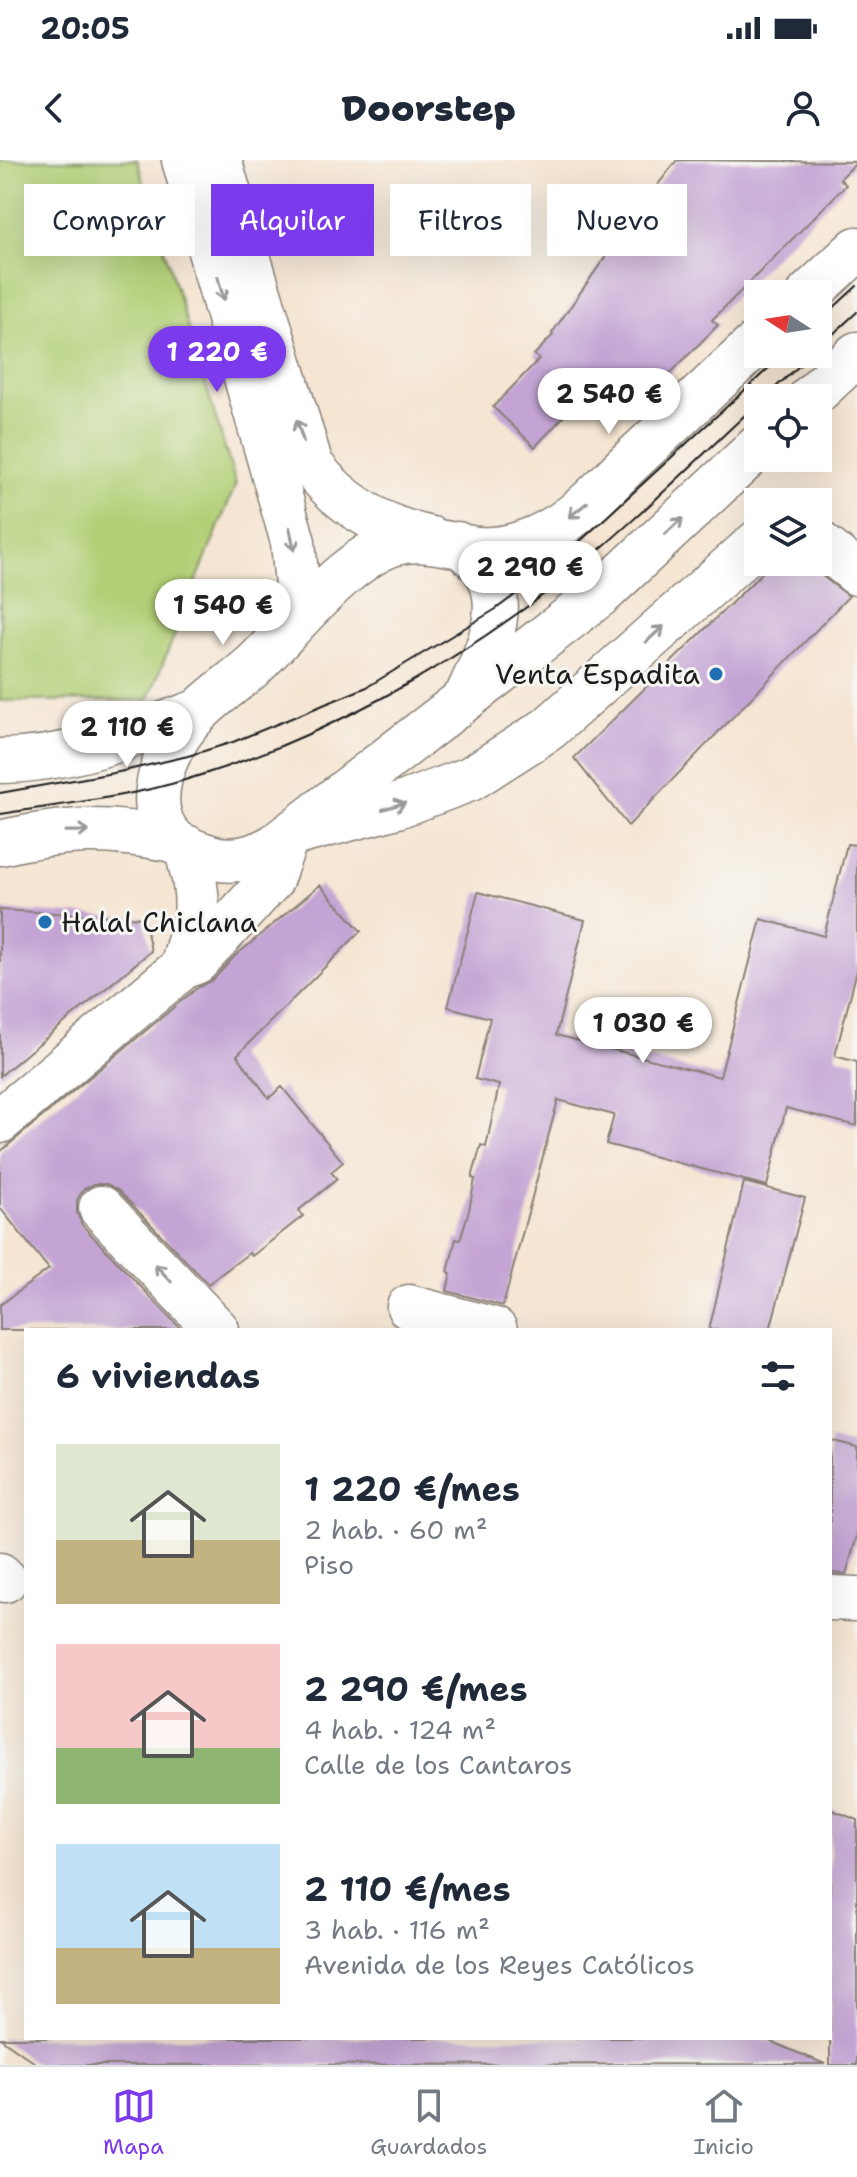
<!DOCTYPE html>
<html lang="es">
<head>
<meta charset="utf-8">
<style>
  :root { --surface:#fff; --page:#f2f2f3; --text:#1f2937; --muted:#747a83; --line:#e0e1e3; --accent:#7c3aed }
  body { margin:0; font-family:"Shantell Sans",sans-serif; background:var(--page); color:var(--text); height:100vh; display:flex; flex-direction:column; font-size:30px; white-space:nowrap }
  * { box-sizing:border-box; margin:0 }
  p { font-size:26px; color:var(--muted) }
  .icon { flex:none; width:44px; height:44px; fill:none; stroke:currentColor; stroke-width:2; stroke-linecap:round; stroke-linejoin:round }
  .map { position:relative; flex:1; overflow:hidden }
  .details { position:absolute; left:24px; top:1168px; width:808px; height:712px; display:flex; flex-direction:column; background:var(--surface); border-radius:0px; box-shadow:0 8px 32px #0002 }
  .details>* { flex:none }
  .hud { position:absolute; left:24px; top:24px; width:810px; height:72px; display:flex; gap:16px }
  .needle { width:52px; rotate:282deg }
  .fabs { position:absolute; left:744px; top:120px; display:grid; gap:16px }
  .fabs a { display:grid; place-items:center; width:88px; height:88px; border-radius:0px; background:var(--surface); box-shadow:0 8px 32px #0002; font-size:40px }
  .price { position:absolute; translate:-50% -68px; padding:0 18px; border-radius:28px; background:#fff; color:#222; font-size:26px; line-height:52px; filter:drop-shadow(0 2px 4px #0008) }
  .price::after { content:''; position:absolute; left:50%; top:48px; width:24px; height:18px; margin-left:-12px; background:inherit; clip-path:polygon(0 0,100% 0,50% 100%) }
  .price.current { background:var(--accent); color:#fff }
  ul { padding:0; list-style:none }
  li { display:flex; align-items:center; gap:24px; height:200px; padding:0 32px }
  li span { display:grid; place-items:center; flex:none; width:224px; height:160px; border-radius:0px; color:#555 }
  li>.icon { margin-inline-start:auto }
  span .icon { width:96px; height:96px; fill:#fffc; stroke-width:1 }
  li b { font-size:34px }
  h2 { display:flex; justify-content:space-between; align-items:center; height:96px; padding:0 32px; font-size:34px }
  .pill { padding:0 28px; border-radius:0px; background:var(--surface); box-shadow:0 8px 32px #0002; font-size:28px; line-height:72px }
  .pill.current { background:var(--accent); color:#fff }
  .status { display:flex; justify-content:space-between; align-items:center; height:56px; padding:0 40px; background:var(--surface); direction:ltr }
  .status svg { height:22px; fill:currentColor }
  header { display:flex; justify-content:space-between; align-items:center; height:104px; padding:0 32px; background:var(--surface); font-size:36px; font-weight:800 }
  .menu { display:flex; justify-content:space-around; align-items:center; height:112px; border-top:2px solid var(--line); background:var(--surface); font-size:22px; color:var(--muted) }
  .menu a { display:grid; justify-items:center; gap:4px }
  .menu .current { color:var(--accent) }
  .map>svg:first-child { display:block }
</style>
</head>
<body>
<div class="status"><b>20:05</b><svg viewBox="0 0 49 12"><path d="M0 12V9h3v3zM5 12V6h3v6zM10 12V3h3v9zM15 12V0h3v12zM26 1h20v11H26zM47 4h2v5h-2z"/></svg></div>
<header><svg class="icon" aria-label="back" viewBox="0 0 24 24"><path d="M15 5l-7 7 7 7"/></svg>Doorstep<svg class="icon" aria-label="person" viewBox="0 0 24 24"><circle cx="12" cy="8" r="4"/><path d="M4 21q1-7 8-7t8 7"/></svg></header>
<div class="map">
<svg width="857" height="1905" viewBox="0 0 857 1905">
  <rect width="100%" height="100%" fill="#f6f6f2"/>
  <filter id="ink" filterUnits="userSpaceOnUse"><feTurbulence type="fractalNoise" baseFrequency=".0125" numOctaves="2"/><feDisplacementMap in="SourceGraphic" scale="16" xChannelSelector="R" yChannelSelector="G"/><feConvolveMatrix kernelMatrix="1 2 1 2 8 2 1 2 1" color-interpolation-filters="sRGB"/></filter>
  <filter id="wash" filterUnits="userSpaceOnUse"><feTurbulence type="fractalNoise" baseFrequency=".006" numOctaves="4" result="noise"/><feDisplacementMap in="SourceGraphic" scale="32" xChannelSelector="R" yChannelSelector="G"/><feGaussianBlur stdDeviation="1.8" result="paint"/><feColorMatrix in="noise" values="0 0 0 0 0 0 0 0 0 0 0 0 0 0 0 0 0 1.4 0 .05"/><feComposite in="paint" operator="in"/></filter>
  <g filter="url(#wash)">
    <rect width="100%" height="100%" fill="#f5e5d2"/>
    <path fill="#b2cf76" stroke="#677649" stroke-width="2" d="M0,0H137L236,324L148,540L0,541Z"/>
    <g id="blocks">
      <path fill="#c4a4d4" d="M677,0L857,2L840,19L846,25L712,160L718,165L642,242L637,237L627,247L609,228L589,248L580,239L535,287L493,247L539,199L534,195L553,175L552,173L634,56Z
        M773,402H803L849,436L628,666L574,598Z
        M847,684L857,685V810L835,896L857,902V966L786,948L767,1026L606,984L614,955L558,940L503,1146L447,1131L451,1113L448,1112L456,1079L460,1080L469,1050L475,1019L472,1018L481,985L486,987L499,925L475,919L490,858L448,847L478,732L585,760L556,875L720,917L761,759L824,776Z
        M320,725L361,771L237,895L269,938L282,927L343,1002L331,1012L337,1019L299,1050L303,1056L252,1096L249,1093L208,1124L119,1031L107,1024H94L84,1029L77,1040V1053L82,1065L182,1170H0V1145L49,1109L0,1048V992L197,828L214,819L235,796Z
        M0,750L144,758L151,791L0,916Z
        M744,1022L805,1038L770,1170H709Z
        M830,1280L857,1287V1376L846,1414L830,1413Z
        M830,1649L857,1660V1905H830Z
        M0,1878H762L825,1904L38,1905Z"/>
    </g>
  </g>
  <g filter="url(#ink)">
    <use href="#blocks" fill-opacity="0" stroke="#888077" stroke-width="2"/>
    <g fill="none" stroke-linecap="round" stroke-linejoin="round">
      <g stroke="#888077" stroke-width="47">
        <path id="minor" d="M818,382L857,413
          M292,674L397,646L470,619L548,569L758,382
          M184,806C184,789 192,778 195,763C200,737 193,712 186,687
          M0,961L184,806L196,802L271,720L286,678
          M101,1048L217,1170
          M409,1147L495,1170
          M0,1415L5,1420
          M830,1438L857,1439"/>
      </g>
      <g stroke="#888077" stroke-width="47">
        <path id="major" d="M184,0L293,382L297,425L291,466
          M219,0L311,305C341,345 382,368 431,379
          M809,134L857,89
          M758,182C715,222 673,262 630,302C606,325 582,353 553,369C532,382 503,391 478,389C453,386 432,378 406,381C353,387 292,469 254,505C235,522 212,537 194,556C167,584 138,647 174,680C182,688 196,692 207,696C231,704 255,698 275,686L602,433L758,287
          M810,238L857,194
          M457,384C522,423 491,484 467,536
          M0,601C71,600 131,576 197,552
          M0,683C64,668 109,667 173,680"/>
      </g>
      <use href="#minor" stroke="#fff" stroke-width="44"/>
      <use href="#major" stroke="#fff" stroke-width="44"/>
      <path stroke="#1c1c1c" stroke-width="2" d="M818,162L857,126
        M818,188L857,152
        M764,238L812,194
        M0,633L119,612L188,596L233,582L367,527L496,449L551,408L784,194
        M0,654C61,644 126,638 185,620C320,580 449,508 560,422C629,368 693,303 758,243"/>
    </g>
    <defs><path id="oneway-shaft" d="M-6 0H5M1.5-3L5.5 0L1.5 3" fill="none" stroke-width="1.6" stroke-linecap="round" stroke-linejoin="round" transform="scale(2)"/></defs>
    <g stroke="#999">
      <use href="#oneway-shaft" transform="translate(221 129) rotate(74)"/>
      <use href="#oneway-shaft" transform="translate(300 271) rotate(-107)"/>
      <use href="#oneway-shaft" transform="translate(578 350) rotate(141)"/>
      <use href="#oneway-shaft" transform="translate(674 366) rotate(-43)"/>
      <use href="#oneway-shaft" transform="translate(292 379) rotate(78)"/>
      <use href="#oneway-shaft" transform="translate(655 474) rotate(-42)"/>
      <use href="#oneway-shaft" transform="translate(394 646) rotate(-17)"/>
      <use href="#oneway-shaft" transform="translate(77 671) rotate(-1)"/>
      <use href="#oneway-shaft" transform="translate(163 1113) rotate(-133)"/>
    </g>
  </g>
  <g fill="#1f6fb2" stroke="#f6f6f2" stroke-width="3">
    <circle cx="716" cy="514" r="8"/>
    <circle cx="45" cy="762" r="8"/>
  </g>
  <g text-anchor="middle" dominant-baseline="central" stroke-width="6" stroke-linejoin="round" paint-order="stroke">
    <g font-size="28" fill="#1c1c1c" stroke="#f6f6f2" text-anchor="end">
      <text x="700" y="514">Venta Espadita</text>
      <text x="61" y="762" text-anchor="start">Halal Chiclana</text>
    </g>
  </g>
</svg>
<div class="fabs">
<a><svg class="needle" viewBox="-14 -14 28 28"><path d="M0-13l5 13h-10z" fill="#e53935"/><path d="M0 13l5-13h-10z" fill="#747a83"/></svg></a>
<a><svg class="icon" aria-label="locate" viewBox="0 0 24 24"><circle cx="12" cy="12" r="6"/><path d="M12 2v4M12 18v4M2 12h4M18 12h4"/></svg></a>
<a><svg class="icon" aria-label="layers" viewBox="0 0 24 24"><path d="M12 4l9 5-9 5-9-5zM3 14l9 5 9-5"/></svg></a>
</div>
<b class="price current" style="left:217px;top:234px">1 220 €</b>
<b class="price" style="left:609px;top:276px">2 540 €</b>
<b class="price" style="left:530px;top:449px">2 290 €</b>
<b class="price" style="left:223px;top:487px">1 540 €</b>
<b class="price" style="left:127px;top:609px">2 110 €</b>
<b class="price" style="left:643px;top:905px">1 030 €</b>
<div class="hud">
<a class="pill">Comprar</a>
<a class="pill current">Alquilar</a>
<a class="pill">Filtros</a>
<a class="pill">Nuevo</a>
</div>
<section class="details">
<h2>6 viviendas<svg class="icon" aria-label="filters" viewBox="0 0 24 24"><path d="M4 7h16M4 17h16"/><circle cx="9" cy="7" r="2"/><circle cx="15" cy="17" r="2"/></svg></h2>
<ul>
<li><span style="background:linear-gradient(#dfe7d0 60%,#c2b280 0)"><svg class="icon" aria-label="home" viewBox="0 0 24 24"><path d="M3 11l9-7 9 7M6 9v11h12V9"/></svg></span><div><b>1 220 €/mes</b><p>2 hab. · 60 m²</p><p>Piso</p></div></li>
<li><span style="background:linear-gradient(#f6c9c9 65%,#8fb573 0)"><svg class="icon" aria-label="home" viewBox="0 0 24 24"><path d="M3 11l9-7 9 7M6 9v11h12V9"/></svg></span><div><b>2 290 €/mes</b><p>4 hab. · 124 m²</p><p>Calle de los Cantaros</p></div></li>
<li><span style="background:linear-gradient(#bfe0f5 65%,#c2b280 0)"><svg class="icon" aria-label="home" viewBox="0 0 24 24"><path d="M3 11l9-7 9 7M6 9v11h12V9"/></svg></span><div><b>2 110 €/mes</b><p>3 hab. · 116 m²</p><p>Avenida de los Reyes Católicos</p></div></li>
</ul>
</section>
</div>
<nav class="menu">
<a class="current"><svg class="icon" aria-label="map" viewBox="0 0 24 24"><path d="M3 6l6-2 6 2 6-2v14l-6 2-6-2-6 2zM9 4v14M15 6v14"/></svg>Mapa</a>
<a><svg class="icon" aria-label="saved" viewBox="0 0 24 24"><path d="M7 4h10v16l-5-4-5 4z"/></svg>Guardados</a>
<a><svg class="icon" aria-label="home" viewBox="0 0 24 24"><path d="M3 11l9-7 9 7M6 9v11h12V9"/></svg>Inicio</a>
</nav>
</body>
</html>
